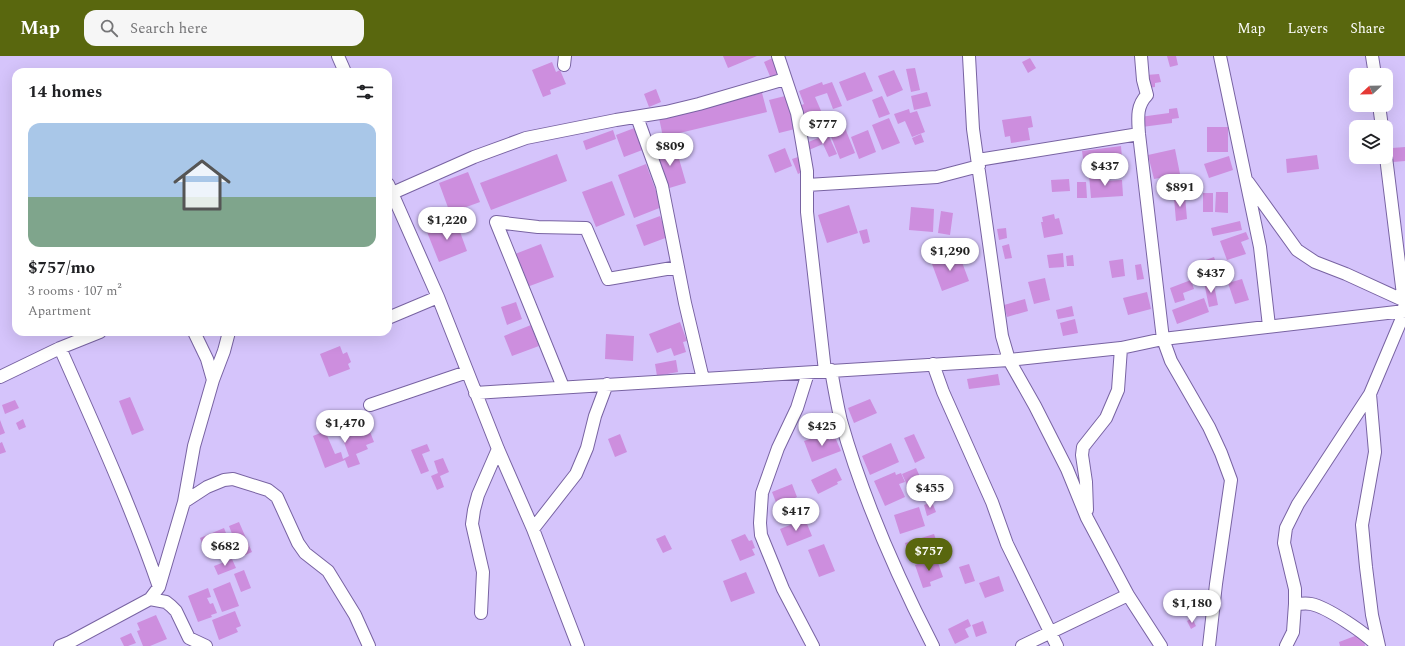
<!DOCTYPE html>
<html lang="en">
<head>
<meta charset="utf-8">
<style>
  :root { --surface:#fff; --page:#f6f6f6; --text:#202124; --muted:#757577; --line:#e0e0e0; --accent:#59670e }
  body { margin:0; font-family:Spectral,serif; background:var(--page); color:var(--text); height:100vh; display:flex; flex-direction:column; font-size:15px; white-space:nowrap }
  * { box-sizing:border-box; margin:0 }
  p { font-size:13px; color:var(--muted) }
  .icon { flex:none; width:22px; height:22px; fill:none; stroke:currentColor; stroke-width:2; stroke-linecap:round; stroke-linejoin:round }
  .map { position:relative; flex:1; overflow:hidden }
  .panel { position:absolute; left:12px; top:12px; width:380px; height:268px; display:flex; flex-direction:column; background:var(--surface); border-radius:12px; box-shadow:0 4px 16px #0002 }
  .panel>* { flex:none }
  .needle { width:26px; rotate:248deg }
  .controls { position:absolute; left:1349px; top:12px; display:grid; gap:8px }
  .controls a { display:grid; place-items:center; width:44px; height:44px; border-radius:8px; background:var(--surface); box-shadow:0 4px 16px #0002; font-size:20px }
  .price { position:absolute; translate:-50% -34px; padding:0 9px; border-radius:14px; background:#fff; color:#222; font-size:13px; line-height:26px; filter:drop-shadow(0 1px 2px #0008) }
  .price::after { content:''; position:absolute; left:50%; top:24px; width:12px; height:9px; margin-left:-6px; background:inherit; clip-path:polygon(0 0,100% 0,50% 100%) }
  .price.current { background:var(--accent); color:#fff }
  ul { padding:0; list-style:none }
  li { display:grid; align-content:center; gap:8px; height:212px; padding:0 16px }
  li+li { border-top:1px solid var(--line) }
  li span { display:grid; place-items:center; height:124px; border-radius:12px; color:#555 }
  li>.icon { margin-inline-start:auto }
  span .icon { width:72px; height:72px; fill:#fffc; stroke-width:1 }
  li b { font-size:17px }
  h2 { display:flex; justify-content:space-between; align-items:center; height:48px; padding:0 16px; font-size:17px }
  header { display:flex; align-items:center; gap:24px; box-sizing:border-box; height:56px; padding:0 20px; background:var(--accent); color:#fff }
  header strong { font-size:19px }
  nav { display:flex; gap:22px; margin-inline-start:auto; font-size:14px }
  .search { width:280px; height:36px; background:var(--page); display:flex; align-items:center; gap:10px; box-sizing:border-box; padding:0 14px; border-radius:12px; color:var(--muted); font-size:15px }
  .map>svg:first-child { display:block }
</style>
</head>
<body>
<header>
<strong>Map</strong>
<div class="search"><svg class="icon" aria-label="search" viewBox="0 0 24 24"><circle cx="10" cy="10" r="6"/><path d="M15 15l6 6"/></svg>Search here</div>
<nav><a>Map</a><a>Layers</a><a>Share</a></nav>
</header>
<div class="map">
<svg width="1405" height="590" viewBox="0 0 1405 590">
  <rect width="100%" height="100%" fill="#d5c4fb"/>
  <path fill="#cd8ede" d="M723,0H757L728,12Z
    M1167,0H1176L1178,9L1170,11Z
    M775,1L783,21L772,25L764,6Z
    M1030,2L1036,12L1028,17L1022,6Z
    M552,6L556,16L560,14L566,28L550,34L551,38L543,41L532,14Z
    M915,12L920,34L911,36L906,13Z
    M894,14L903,34L887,41L878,20Z
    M865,16L873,35L847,45L839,26Z
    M1159,18L1161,26L1155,27V31L1148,32L1146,19Z
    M822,26L823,29L832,26L842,50L833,53L827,37L815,41L822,57L802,65L797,51L804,48L799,35Z
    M656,33L661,46L649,51L644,38Z
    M927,36L931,50L914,54L911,40Z
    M762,37L767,56L663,81L659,62Z
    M785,40L795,73L779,77L769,44Z
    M882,40L890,58L879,62L872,44Z
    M1177,52L1179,62L1172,63V67L1142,71L1140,61L1169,57V53Z
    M909,53L910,57L917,55L925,76L912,81L905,65L898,68L894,58Z
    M1031,60L1033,71L1028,72L1030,84L1011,87L1010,80L1005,81L1002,64Z
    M889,62L900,87L882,94L872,69Z
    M637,71L645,93L624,101L616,79Z
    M1207,71H1228V96H1207Z
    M845,72L855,97L840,103L830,78Z
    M613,74L616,83L586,94L583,85Z
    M868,74L876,96L859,103L851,81Z
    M828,78L837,98L829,101L823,88L809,94L806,87Z
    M921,78L924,86L915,89L912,82Z
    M675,89L686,127L666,133L655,95Z
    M1121,90L1122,102L1099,105L1101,116L1085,118L1082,95Z
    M1405,91V105L1393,106L1392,92Z
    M785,92L792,110L775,117L768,99Z
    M1175,93L1180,118L1154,123L1148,99Z
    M557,98L567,125L491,154L480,127Z
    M1317,99L1319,113L1287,117L1286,103Z
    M1229,100L1233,114L1209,122L1204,108Z
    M798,101L804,115L798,118L792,103Z
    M646,108L662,151L634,162L618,119Z
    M468,116L480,146L450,157L439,127Z
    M1105,118V125L1122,124L1123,140L1091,142L1089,119Z
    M1069,123L1070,135L1052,136L1051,124Z
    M612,125L625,159L596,171L582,136Z
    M1077,126H1086L1087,142H1077Z
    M1216,136H1228V157L1215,156Z
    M1203,137H1213V156H1203Z
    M1185,140L1187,163L1176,165L1174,142Z
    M849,149L858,177L827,187L818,159Z
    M911,151L934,153L933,176L909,174Z
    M941,155L953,157L950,179L938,177Z
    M1054,158L1055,163L1059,162L1063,178L1044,182L1041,166H1043L1042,161Z
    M660,160L668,181L644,190L636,169Z
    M456,165L467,195L439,206L427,176Z
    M1240,165L1242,174L1213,180L1211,172Z
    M1006,172L1007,182L999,184L997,173Z
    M867,173L870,186L863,188L859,175Z
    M1246,176L1249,183L1241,186L1246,198L1227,204L1220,185Z
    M541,188L554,221L527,231L515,198Z
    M1009,188L1012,202L1005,203L1002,190Z
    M1063,197L1064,211L1049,212L1047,199Z
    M959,198L969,225L942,235L932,208Z
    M1073,199L1074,210H1067L1066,200Z
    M1214,201L1217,210L1204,215L1200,206Z
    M1123,203L1125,220L1112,222L1109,205Z
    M1141,208L1144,223L1137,224L1135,209Z
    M1045,222L1050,244L1034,248L1028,226Z
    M1242,223L1249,244L1235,248L1228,227Z
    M1191,224L1194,233L1183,237L1185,244L1175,247L1170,232Z
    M1213,224L1218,249L1209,251L1204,226Z
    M1147,236L1151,253L1128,259L1123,242Z
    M1204,242L1209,256L1177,268L1172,254Z
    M1025,243L1028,255L1007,261L1004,249Z
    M516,246L522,263L507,269L501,251Z
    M1072,250L1074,260L1058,263L1056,254Z
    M1075,263L1078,277L1063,280L1060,267Z
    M680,266L687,285L683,286L686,296L674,300L671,292L657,297L649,278Z
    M531,269L539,290L512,300L504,280Z
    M606,278L634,280L633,305L605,303Z
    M340,290L343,298L347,296L351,306L348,308L350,313L329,321L320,298Z
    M676,304L678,316L657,320L655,308Z
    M998,318L1000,329L969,333L967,323Z
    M130,341L144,374L132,379L119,345Z
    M870,343L877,357L854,367L848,352Z
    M15,344L19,352L5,358L2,349Z
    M23,363L26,371L19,374L16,367Z
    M365,363L374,386L366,389L368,393L356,398L360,408L348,412L345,404L325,412L313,380L325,375L335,398L341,396L343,403L349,400L339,373Z
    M0,364L5,377L0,379Z
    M827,377L829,384L835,381L841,395L812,406L804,385Z
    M620,378L627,396L615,401L608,383Z
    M914,378L925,402L915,407L904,382Z
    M2,386L6,396L0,398V387Z
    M891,387L899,406L870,419L862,400Z
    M427,388L430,395L422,398L429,415L421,418L411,394Z
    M443,402L449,416L440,420L444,431L437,434L431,420L438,417L434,405Z
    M836,412L842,424L837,426L838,428L818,438L811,424Z
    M916,412L922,425L908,431L902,418Z
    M895,416L896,419L901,417L905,426L899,428L905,441L885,450L874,425Z
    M792,428L797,441L795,442L797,447L788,451L786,446L777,449L772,436Z
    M932,446L936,456L927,460L924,449Z
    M919,451L925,470L900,478L894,459Z
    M805,463L812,480L787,490L780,473Z
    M239,466L252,496L241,501L229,470Z
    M224,472L231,490L225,492L227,495L208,502L200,482Z
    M745,478L749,485L752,484L755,492L752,493L755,499L740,505L731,484Z
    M934,478L940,495L911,505L905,487Z
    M665,479L672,493L663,497L656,483Z
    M824,488L835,515L819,521L808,494Z
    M936,501L943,521L930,526L931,530L923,532L915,509Z
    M232,503L236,512L218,519L214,510Z
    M969,508L975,525L965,528L959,511Z
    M244,514L251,532L241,536L234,518Z
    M746,516L755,537L731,546L723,525Z
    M999,520L1004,535L985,542L979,527Z
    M230,526L239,550L222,556L213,533Z
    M208,532L211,541L207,542L210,548L213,547L217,557L211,559L212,561L198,566L188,540Z
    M235,555L241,570L236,572L238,576L219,584L212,564Z
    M156,559L167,583L150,590H143L137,575L140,574L137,567Z
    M1192,562L1196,570L1191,573L1187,565Z
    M968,563L971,570L965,573L969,581L955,588L948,573Z
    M983,565L987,577L976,581L972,569Z
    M131,577L136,587L128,590H124L120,582Z
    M1363,577L1365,590H1340L1339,586Z"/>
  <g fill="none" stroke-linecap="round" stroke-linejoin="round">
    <g stroke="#7863a2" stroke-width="14">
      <path id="minor" d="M338,0L345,16
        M778,0L797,57L807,115V156L825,315
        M969,0L973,73L1002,280L1009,304L1035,350L1067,413L1087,462L1128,539L1161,590
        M1141,0L1143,24L1147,39C1136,50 1138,63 1139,78L1163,283L1171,305L1209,371L1221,397L1231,424L1216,528L1209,590
        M1220,0L1260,191L1269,270
        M1372,0L1375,19
        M564,9L565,0
        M1379,49L1382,71
        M637,61L662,130L685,247L703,323
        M978,104L1139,78
        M1248,126L1297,194L1315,206L1346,218L1405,245
        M388,128L438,241L498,393L533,473L578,590
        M807,129L937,121L979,110
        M388,139L474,101L526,82L616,64L666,56L699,48L785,23
        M388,262L438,241
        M194,276L207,303L213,324
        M60,292C95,371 131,450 159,531
        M933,308L943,336L992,446L1007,488L1057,590
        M831,314C834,331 837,348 841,365C863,443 896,518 933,590
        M808,317L797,352L778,392L762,437L760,467L761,479L783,533L813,590
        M0,321L60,292L100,276
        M563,331L496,166L538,171L586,172L608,223L678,211
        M475,337L1009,304L1121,292L1163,283L1405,255
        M1370,338L1375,396L1362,469L1366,511L1372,559L1379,590
        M370,349L467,316
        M184,446L207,431L224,424L233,423L268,434L277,441L298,487L305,497L328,515L355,559L369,590
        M1087,454L1086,426L1082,399L1083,391L1106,362L1118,334L1121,292
        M533,473L576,418L587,392L595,360L607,328
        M150,543L166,546L171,550L176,555L189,582L206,590
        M1295,548C1300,548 1306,547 1311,548C1327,551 1367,578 1377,590
        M481,557L483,516L472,468L474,454L478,439L498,393
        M60,590L70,586L150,543L159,531L184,446L194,390L213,324L224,295L229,276
        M1022,590L1128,539
        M1286,590L1293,576L1295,548V533L1284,487L1286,472L1298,448L1370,338L1405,255L1386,101"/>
    </g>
    <use href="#minor" stroke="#fff" stroke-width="12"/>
  </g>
</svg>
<div class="controls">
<a><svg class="needle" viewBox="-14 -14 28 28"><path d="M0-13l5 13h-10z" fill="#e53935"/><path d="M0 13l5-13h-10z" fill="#757577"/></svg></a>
<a><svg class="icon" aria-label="layers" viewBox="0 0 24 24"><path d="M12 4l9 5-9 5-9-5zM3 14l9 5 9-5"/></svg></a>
</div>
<b class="price" style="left:823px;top:89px">$777</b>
<b class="price" style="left:670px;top:111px">$809</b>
<b class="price" style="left:1105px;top:131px">$437</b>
<b class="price" style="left:1180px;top:152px">$891</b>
<b class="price" style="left:447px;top:185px">$1,220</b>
<b class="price" style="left:950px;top:216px">$1,290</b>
<b class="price" style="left:1211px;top:238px">$437</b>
<b class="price" style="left:345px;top:388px">$1,470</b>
<b class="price" style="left:822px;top:391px">$425</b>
<b class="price" style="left:930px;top:453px">$455</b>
<b class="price" style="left:796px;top:476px">$417</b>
<b class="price" style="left:225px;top:511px">$682</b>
<b class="price current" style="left:929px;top:516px">$757</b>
<b class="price" style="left:1192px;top:568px">$1,180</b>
<section class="panel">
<h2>14 homes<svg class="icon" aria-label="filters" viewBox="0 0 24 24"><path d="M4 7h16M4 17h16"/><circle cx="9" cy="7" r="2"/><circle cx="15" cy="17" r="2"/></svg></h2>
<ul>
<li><span style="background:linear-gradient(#a9c7e8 60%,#7fa58c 0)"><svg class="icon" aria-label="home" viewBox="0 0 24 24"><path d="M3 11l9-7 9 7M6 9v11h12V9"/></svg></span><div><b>$757/mo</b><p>3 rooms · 107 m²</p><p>Apartment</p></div></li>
</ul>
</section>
</div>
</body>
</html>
